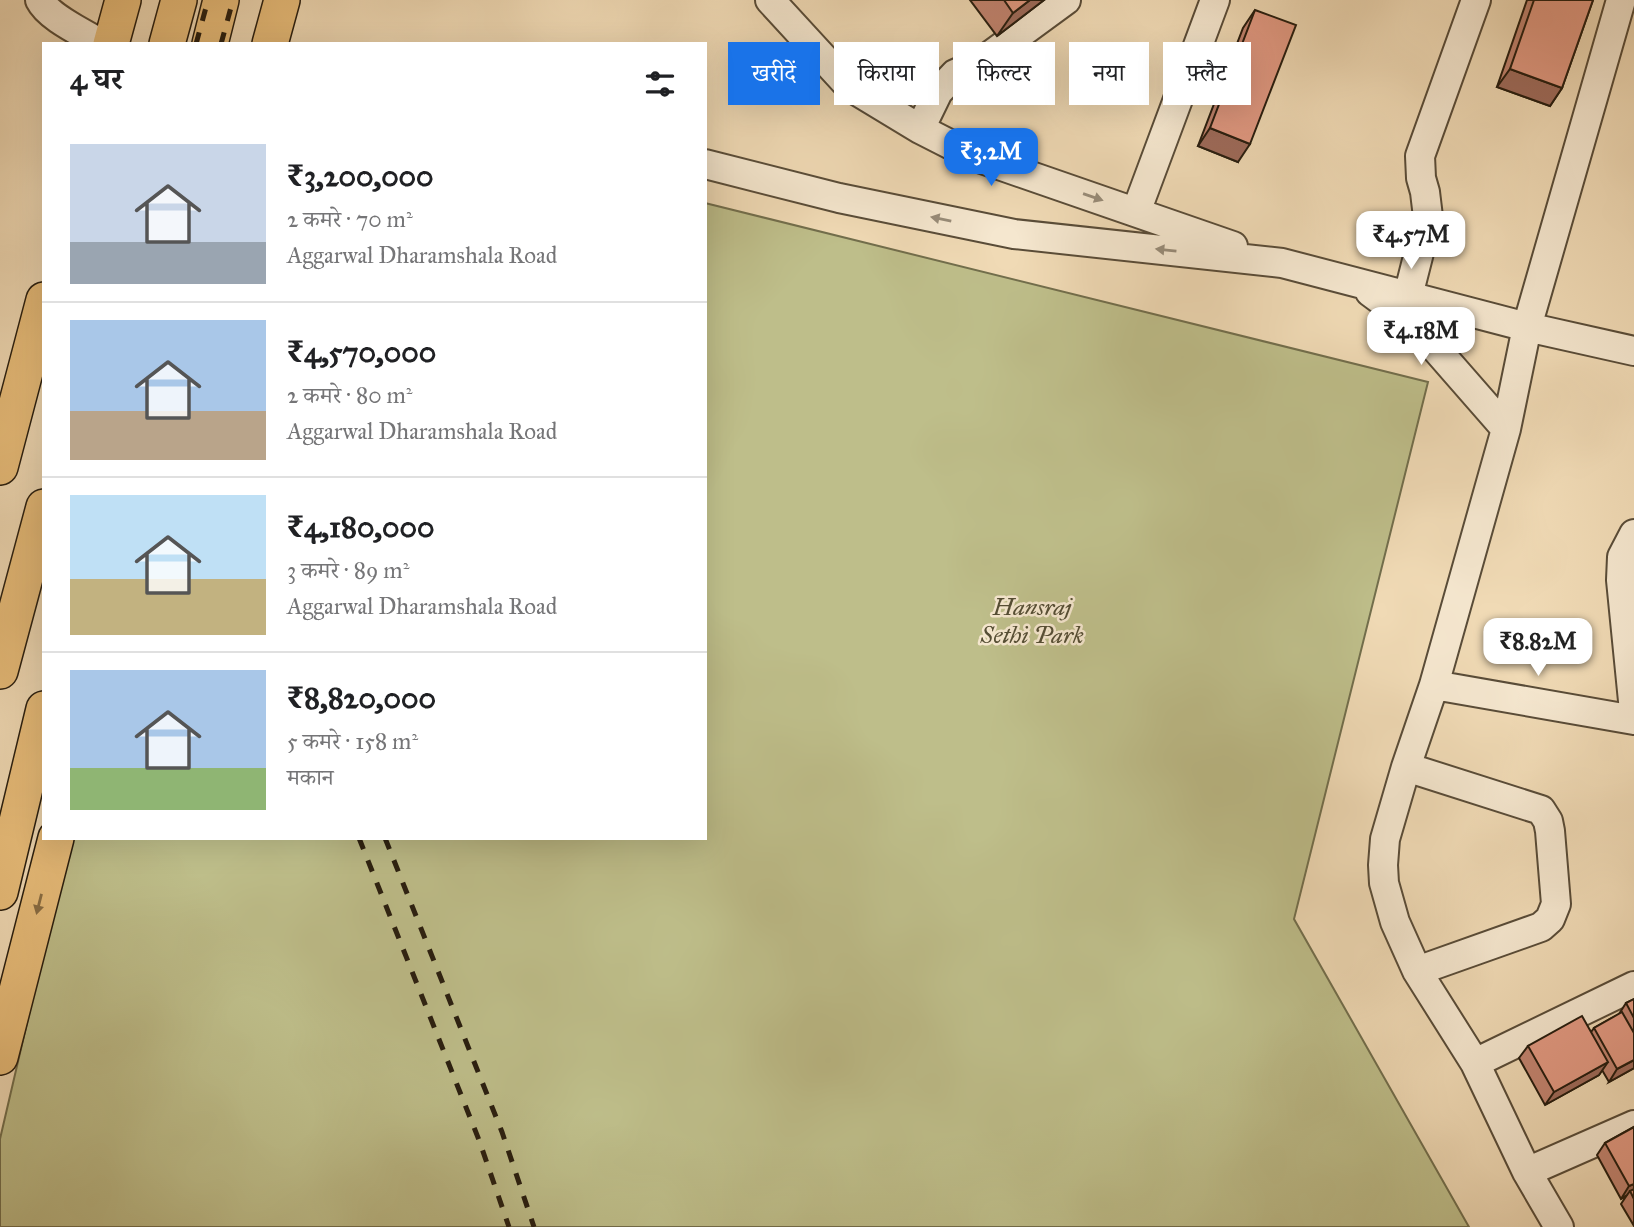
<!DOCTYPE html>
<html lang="hi">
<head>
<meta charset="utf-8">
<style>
  :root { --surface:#fff; --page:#f2f2f2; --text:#202124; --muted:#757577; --line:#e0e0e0; --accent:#1a73e8 }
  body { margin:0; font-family:"IM FELL Great Primer","Noto Serif Devanagari",serif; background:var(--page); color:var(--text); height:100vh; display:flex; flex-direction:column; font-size:26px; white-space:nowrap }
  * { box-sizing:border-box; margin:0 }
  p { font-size:23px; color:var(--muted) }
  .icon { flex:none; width:38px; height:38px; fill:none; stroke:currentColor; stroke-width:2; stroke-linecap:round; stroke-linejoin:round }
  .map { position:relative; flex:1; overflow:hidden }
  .details { position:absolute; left:42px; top:42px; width:665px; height:798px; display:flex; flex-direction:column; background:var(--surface); border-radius:0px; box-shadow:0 7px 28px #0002 }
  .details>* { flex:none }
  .hud { position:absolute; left:728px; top:42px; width:665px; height:63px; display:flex; gap:14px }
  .price { position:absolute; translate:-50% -60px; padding:0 16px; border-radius:14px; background:#fff; color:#222; font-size:23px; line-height:46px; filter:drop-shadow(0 2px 4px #0008) }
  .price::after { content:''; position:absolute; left:50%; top:42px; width:21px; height:16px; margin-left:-10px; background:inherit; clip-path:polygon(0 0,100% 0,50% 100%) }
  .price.on { background:var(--accent); color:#fff }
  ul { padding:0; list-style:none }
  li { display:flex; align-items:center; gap:21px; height:175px; padding:0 28px }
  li+li { border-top:2px solid var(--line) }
  li span { display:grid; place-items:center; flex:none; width:196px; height:140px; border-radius:0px; color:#555 }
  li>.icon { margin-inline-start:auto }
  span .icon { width:84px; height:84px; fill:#fffc; stroke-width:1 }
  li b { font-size:30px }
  h2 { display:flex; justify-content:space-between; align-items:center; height:84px; padding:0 28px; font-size:30px }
  .pill { padding:0 24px; border-radius:0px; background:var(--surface); box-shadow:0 7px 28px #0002; font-size:24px; line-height:63px }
  .pill.on { background:var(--accent); color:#fff }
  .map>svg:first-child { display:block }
</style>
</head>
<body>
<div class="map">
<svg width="1634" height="1227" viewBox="0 0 1634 1227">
  <rect width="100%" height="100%" fill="#f0dab5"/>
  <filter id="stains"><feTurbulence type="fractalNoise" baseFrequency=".00286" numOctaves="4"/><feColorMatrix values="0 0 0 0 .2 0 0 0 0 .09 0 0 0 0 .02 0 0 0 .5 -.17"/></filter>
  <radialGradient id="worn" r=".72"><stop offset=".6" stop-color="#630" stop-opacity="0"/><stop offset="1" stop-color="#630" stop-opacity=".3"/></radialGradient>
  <path fill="#bebe8a" stroke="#726e4c" stroke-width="2" d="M705,203L1428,382L1294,919L1469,1227H0V1139L70,838H705Z"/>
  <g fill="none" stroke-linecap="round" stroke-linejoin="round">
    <g stroke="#594c38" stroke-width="32">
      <path id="minor" d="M40,0C49,18 84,33 101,44
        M770,0L849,86L920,129L973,156L1233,246
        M920,129L938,92L955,74L980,63L1066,0
        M705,164L839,198L1014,234L1282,263L1527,327L1634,351
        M1136,212L1215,0
        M1370,292L1416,326L1506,429
        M1408,296L1428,217L1425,192L1421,178L1420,156L1476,0
        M1634,534L1622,557L1621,580L1634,711
        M1434,685L1634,720
        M1406,767L1541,810L1548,821L1550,831L1556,904L1550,919L1541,927L1417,971
        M1475,1063L1634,986
        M1527,1172L1634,1125
        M1559,1227L1527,1172L1475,1063L1417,971L1395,922L1384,883L1383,865L1385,839L1406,767L1434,685L1506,429L1527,327L1621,0"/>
    </g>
    <g stroke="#271d0f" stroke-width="38">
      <path id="major" d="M111,44L123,0
        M167,44L179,0
        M210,44L221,0
        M270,44L282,0
        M0,467L44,300
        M0,671L44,507
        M0,892L44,709
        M0,1057L56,838"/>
    </g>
    <use href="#minor" stroke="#f5e7cf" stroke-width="28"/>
    <use href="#major" stroke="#e8bd7a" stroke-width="35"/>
    <path stroke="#271d0f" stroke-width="5" stroke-dasharray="12 12" stroke-linecap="butt" d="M196,44L208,0
      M221,44L233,0
      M359,838L479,1140L509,1227
      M385,838L502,1132L534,1227"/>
  </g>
  <path fill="#c28470" stroke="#271d0f" stroke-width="2" d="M970,0H1044L997,36Z
    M1527,0H1593L1562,88L1550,106L1497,87Z
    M1255,10L1238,162L1198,146L1243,28Z
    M1634,999V1068L1609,1082L1602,1070L1599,1075L1545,1105L1519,1058L1528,1046L1591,1032L1594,1028L1619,1014L1626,1003Z
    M1634,1127V1226L1621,1204L1627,1195L1621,1199L1597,1155L1605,1143Z"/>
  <path fill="#9e6b5b" stroke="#271d0f" stroke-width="2" d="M1030,0H1044L997,36L1013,13Z
    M1510,69L1562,88L1550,106L1497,87Z
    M1210,128L1250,144L1238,162L1198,146Z
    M1634,1060V1068L1609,1082L1617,1069Z
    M1608,1062L1599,1075L1545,1105L1554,1092Z
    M1634,1184V1191H1630L1627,1195L1621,1199L1629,1186Z"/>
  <path fill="#e19982" stroke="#271d0f" stroke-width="2" d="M1004,0H1030L1013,13Z
    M1534,0H1593L1562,88L1510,69Z
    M1255,10L1296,25L1250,144L1210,128Z
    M1634,999V1018L1626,1003Z
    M1622,1012L1634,1033V1060L1617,1069L1594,1028Z
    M1582,1016L1608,1062L1554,1092L1528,1046Z
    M1634,1127V1184L1629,1186L1605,1143Z
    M1634,1189V1199L1630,1191Z"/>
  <defs><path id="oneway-solid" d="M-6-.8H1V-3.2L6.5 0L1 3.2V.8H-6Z" transform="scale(1.75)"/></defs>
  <g fill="#988c79">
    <use href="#oneway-solid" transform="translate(1093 197) rotate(19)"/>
    <use href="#oneway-solid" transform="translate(941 219) rotate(-168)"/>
    <use href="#oneway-solid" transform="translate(1166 250) rotate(-174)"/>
  </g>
  <use fill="#886d44" href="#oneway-solid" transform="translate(39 904) rotate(104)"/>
  <g text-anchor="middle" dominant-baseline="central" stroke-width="5" stroke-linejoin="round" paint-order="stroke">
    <g font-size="24" font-style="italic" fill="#544d34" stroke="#f5e7cf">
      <text x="1032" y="607">Hansraj<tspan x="1032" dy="28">Sethi Park</tspan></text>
    </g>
  </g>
  <rect width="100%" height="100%" filter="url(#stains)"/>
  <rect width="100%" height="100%" fill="url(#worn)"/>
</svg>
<b class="price on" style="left:991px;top:188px">₹3.2M</b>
<b class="price" style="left:1411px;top:271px">₹4.57M</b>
<b class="price" style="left:1421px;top:367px">₹4.18M</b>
<b class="price" style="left:1538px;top:678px">₹8.82M</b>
<div class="hud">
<a class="pill on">खरीदें</a>
<a class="pill">किराया</a>
<a class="pill">फ़िल्टर</a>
<a class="pill">नया</a>
<a class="pill">फ़्लैट</a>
</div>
<section class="details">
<h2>4 घर<svg class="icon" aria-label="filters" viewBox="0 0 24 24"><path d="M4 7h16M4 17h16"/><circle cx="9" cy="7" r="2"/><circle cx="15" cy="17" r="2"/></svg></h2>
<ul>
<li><span style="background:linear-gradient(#c9d6e8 70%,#9aa5b1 0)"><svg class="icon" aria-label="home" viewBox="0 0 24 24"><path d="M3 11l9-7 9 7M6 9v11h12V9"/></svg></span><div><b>₹3,200,000</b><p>2 कमरे · 70 m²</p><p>Aggarwal Dharamshala Road</p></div></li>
<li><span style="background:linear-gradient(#a9c7e8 65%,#b9a48a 0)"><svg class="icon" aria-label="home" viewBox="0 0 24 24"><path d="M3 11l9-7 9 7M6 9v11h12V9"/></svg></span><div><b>₹4,570,000</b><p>2 कमरे · 80 m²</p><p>Aggarwal Dharamshala Road</p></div></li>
<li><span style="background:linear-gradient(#bfe0f5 60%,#c2b280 0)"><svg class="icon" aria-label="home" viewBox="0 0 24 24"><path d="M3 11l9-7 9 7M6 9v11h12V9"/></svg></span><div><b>₹4,180,000</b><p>3 कमरे · 89 m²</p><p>Aggarwal Dharamshala Road</p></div></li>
<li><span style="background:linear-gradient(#a9c7e8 70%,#8fb573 0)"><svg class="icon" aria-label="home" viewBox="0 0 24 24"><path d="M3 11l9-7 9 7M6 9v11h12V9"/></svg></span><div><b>₹8,820,000</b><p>5 कमरे · 158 m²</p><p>मकान</p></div></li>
</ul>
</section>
</div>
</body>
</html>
